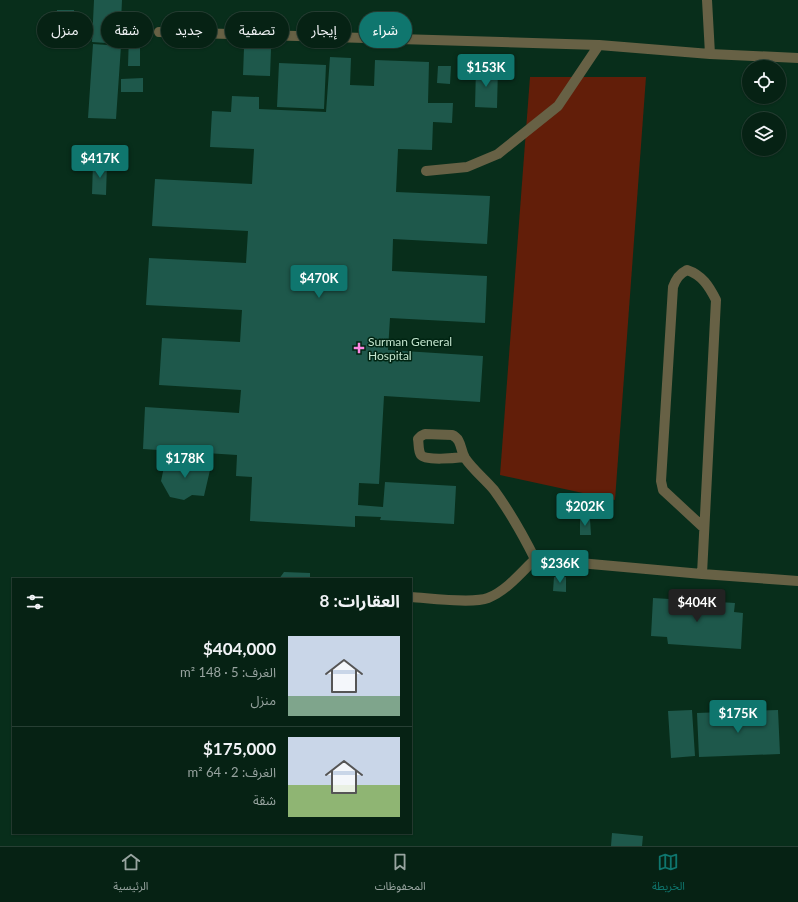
<!DOCTYPE html>
<html lang="ar">
<head>
<meta charset="utf-8">
<style>
  :root { --surface:#062214; --page:#0f2a1d; --text:#f1f3f6; --muted:#98a4a0; --line:#273f34; --accent:#0f766e }
  body { margin:0; font-family:Lato,"Noto Sans Arabic",sans-serif; background:var(--page); color:var(--text); direction:rtl; height:100vh; display:flex; flex-direction:column; font-size:15px; white-space:nowrap }
  * { box-sizing:border-box; margin:0 }
  p { font-size:13px; color:var(--muted) }
  .icon { flex:none; width:22px; height:22px; fill:none; stroke:currentColor; stroke-width:2; stroke-linecap:round; stroke-linejoin:round }
  .map { position:relative; flex:1; overflow:hidden; direction:ltr }
  .details { position:absolute; left:12px; top:578px; width:400px; height:256px; display:flex; flex-direction:column; background:var(--surface); border-radius:0px; box-shadow:0 1px 3px #0004,0 0 0 1px var(--line); direction:rtl }
  .details>* { flex:none }
  .hud { position:absolute; left:12px; top:12px; width:400px; height:36px; direction:rtl; display:flex; gap:8px }
  .tools { position:absolute; left:742px; top:60px; display:grid; gap:8px }
  .tools a { display:grid; place-items:center; width:44px; height:44px; border-radius:50%; background:var(--surface); box-shadow:0 1px 3px #0004,0 0 0 1px var(--line); font-size:20px }
  .price { position:absolute; translate:-50% -34px; padding:0 9px; border-radius:4px; background:var(--accent); color:#fff; font-size:13px; line-height:26px; filter:drop-shadow(0 1px 2px #0008) }
  .price::after { content:''; position:absolute; left:50%; top:24px; width:12px; height:9px; margin-left:-6px; background:inherit; clip-path:polygon(0 0,100% 0,50% 100%) }
  .price.current { background:#222; color:#fff }
  ul { padding:0; list-style:none }
  li { display:flex; align-items:center; gap:12px; height:100px; padding:0 12px }
  li+li { border-top:1px solid var(--line) }
  li span { display:grid; place-items:center; flex:none; width:112px; height:80px; border-radius:0px; color:#555 }
  li>.icon { margin-inline-start:auto }
  span .icon { width:48px; height:48px; fill:#fffc; stroke-width:1 }
  li b { font-size:17px }
  h2 { display:flex; justify-content:space-between; align-items:center; height:48px; padding:0 12px; font-size:17px }
  .chip { padding:0 14px; border-radius:18px; background:var(--surface); box-shadow:0 1px 3px #0004,0 0 0 1px var(--line); font-size:14px; line-height:36px }
  .chip.current { background:var(--accent); color:#fff }
  .tabs { display:flex; justify-content:space-around; align-items:center; height:56px; border-top:1px solid var(--line); background:var(--surface); font-size:11px; color:var(--muted) }
  .tabs a { display:grid; justify-items:center; gap:2px }
  .tabs .current { color:var(--accent) }
  .map>svg:first-child { display:block }
</style>
</head>
<body>
<div class="map">
<svg width="798" height="846" viewBox="0 0 798 846">
  <rect width="100%" height="100%" fill="#082e1b"/>
  <path fill="#621e09" d="M530,77H646L615,500L500,475Z"/>
  <path fill="#1e584b" d="M94,0H122L120,44L92,42Z
    M57,10H74V27L56,26Z
    M134,15H142V22H134Z
    M129,34L140,35V66H128Z
    M93,44L121,46L116,119L88,118Z
    M244,48L271,49L270,76L243,75Z
    M330,57L351,58L350,85L374,86L375,60L429,62L428,103H453L452,123L433,122L432,150L398,149L396,192L490,196L487,244L393,239L392,271L487,276L485,323L390,318L388,350L483,356L480,402L384,396L379,484L359,483L358,505L383,507L385,482L456,486L454,524L380,520L381,517L355,516V527L250,521L252,477L236,476L237,455L143,449L145,407L239,413L241,390L159,385L162,338L240,342L242,310L146,305L149,258L246,263L248,231L152,226L155,179L252,184L254,149L210,147L212,111L231,112L232,96L259,97V109L326,112Z
    M279,63L326,65L324,109L277,107Z
    M438,66H451L450,84L437,83Z
    M476,67L498,68L497,108L475,107Z
    M143,78V92H121V79Z
    M93,163H107L106,195L92,194Z
    M180,456L193,461L198,468L210,470L204,496L192,495L184,500L170,497L161,481L164,467Z
    M580,519H590L591,535H580Z
    M284,572L310,573V579H279Z
    M92,577L108,578V579H92Z
    M554,577H566V592L553,591Z
    M653,598L735,603L734,612L743,613L741,649L668,644L667,637L651,636Z
    M692,710L695,756L671,758L668,711Z
    M778,710L780,754L699,757L697,713Z
    M612,833L643,836L642,846H611Z"/>
  <g fill="none" stroke-linecap="round" stroke-linejoin="round">
    <path stroke="#676145" stroke-width="10" d="M707,0L710,54
      M159,32L599,45L710,54L798,58
      M426,171L467,167L498,154L558,106L599,45
      M464,457C456,458 425,461 421,455C418,451 419,444 418,439L421,436L425,434L452,435C462,439 460,450 465,458C473,470 485,479 494,490C510,512 523,535 535,559
      M702,574L716,300C709,286 702,275 687,270C679,274 676,279 673,287L661,481L663,490L704,528
      M411,597C429,598 472,604 488,598C506,591 521,573 535,559L702,574L798,581"/>
  </g>
  <path fill="#fd86e1" stroke="#002412" stroke-width="1.5" d="M357 342h4v4h4v4h-4v4h-4v-4h-4v-4h4z"/>
  <g text-anchor="middle" dominant-baseline="central" stroke-width="3" stroke-linejoin="round" paint-order="stroke">
    <g font-size="12" fill="#c2e4cd" stroke="#002412" text-anchor="start">
      <text x="368" y="341">Surman General<tspan x="368" dy="14">Hospital</tspan></text>
    </g>
  </g>
</svg>
<div class="tools">
<a><svg class="icon" aria-label="locate" viewBox="0 0 24 24"><circle cx="12" cy="12" r="6"/><path d="M12 2v4M12 18v4M2 12h4M18 12h4"/></svg></a>
<a><svg class="icon" aria-label="layers" viewBox="0 0 24 24"><path d="M12 4l9 5-9 5-9-5zM3 14l9 5 9-5"/></svg></a>
</div>
<b class="price" style="left:486px;top:88px">$153K</b>
<b class="price" style="left:100px;top:179px">$417K</b>
<b class="price" style="left:319px;top:299px">$470K</b>
<b class="price" style="left:185px;top:479px">$178K</b>
<b class="price" style="left:585px;top:527px">$202K</b>
<b class="price" style="left:560px;top:584px">$236K</b>
<b class="price current" style="left:697px;top:623px">$404K</b>
<b class="price" style="left:738px;top:734px">$175K</b>
<div class="hud">
<a class="chip current">شراء</a>
<a class="chip">إيجار</a>
<a class="chip">تصفية</a>
<a class="chip">جديد</a>
<a class="chip">شقة</a>
<a class="chip">منزل</a>
</div>
<section class="details">
<h2>العقارات: 8<svg class="icon" aria-label="filters" viewBox="0 0 24 24"><path d="M4 7h16M4 17h16"/><circle cx="9" cy="7" r="2"/><circle cx="15" cy="17" r="2"/></svg></h2>
<ul>
<li><span style="background:linear-gradient(#c9d6e8 75%,#7fa58c 0)"><svg class="icon" aria-label="home" viewBox="0 0 24 24"><path d="M3 11l9-7 9 7M6 9v11h12V9"/></svg></span><div><b>$404,000</b><p>الغرف: 5 · 148 m²</p><p>منزل</p></div></li>
<li><span style="background:linear-gradient(#c9d6e8 60%,#8fb573 0)"><svg class="icon" aria-label="home" viewBox="0 0 24 24"><path d="M3 11l9-7 9 7M6 9v11h12V9"/></svg></span><div><b>$175,000</b><p>الغرف: 2 · 64 m²</p><p>شقة</p></div></li>
</ul>
</section>
</div>
<nav class="tabs">
<a class="current"><svg class="icon" aria-label="map" viewBox="0 0 24 24"><path d="M3 6l6-2 6 2 6-2v14l-6 2-6-2-6 2zM9 4v14M15 6v14"/></svg>الخريطة</a>
<a><svg class="icon" aria-label="saved" viewBox="0 0 24 24"><path d="M7 4h10v16l-5-4-5 4z"/></svg>المحفوظات</a>
<a><svg class="icon" aria-label="home" viewBox="0 0 24 24"><path d="M3 11l9-7 9 7M6 9v11h12V9"/></svg>الرئيسية</a>
</nav>
</body>
</html>
